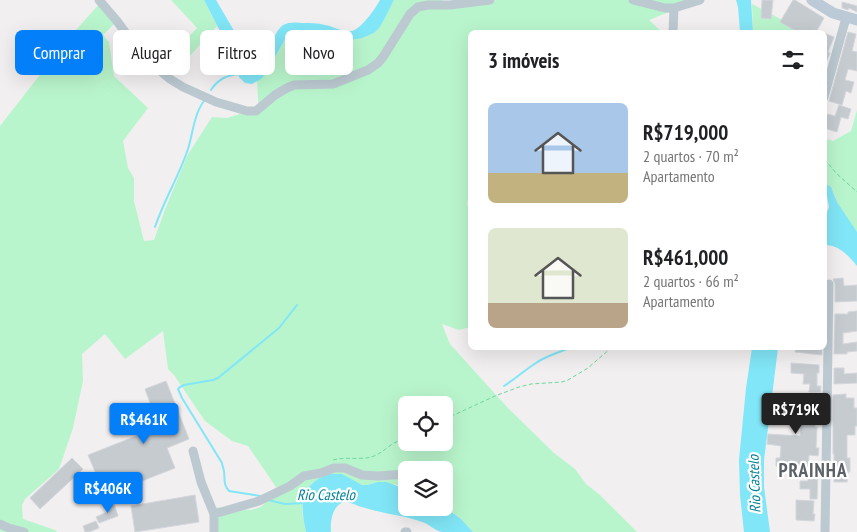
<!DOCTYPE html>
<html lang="pt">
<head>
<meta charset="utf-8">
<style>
  :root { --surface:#fff; --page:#f2f2f2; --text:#202124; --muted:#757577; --accent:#037ff9 }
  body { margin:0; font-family:"PT Sans Narrow",sans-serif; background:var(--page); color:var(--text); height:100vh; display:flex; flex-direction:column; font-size:19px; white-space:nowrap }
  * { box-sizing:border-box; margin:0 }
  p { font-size:16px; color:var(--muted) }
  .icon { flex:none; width:28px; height:28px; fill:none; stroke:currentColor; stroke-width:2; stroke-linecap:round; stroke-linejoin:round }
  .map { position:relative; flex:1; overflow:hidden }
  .details { position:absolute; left:468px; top:30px; width:359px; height:320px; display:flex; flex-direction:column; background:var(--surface); border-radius:8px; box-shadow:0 5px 20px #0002 }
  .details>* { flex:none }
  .top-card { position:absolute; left:15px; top:30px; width:378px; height:45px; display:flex; gap:10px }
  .controls { position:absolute; left:398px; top:396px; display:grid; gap:10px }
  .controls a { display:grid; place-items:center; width:55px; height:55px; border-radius:8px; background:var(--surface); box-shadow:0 5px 20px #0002; font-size:25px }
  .price { position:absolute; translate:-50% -42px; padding:0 11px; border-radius:5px; background:var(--accent); color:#fff; font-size:16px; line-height:32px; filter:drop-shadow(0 1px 2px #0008) }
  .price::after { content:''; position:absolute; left:50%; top:30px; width:15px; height:11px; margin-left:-8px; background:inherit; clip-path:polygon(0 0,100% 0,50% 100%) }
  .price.active { background:#222; color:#fff }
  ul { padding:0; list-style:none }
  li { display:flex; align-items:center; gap:15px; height:125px; padding:0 20px }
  li span { display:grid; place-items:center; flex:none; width:140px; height:100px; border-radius:8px; color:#555 }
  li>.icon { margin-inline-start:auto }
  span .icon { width:60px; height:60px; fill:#fffc; stroke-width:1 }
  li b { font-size:21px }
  h2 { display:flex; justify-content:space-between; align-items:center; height:60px; padding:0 20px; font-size:21px }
  .tag { padding:0 18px; border-radius:8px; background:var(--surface); box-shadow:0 5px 20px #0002; font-size:18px; line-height:45px }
  .tag.active { background:var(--accent); color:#fff }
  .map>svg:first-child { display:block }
</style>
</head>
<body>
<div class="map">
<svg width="857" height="532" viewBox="0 0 857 532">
  <rect width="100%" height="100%" fill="#f2eff0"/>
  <path fill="#b9f5cc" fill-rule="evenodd" d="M171,0H204L217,26L171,77L159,67L197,28Z
    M394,0H443L444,6L463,7L497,0H699L649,20L662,32H470V199H468L467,204L470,209V327L459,330L442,324L450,344L507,407L554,453L575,469L586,484L600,495L637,532H473L460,518L444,507V470H406V489L397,485L378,482L367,485H362L352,481L312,483C299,503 301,509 306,532H216L214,507L251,510L261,507L278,490L248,446L232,441L205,421L174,375L168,369L163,331L125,359L105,334L82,354L83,381L73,428L59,469L25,499L22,505L23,519L55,530L57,532H0V126L39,76L44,66L100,3L116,22L103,35L109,42L114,76L148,108L123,141L128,168L134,178V201L144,241L154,240L166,207L187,156L212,117L227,118L243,113L259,114L257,81L270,69L276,55L287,36L292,34H305L345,41L374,33L384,20ZM406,405H444V442H406Z
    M752,4L805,32H753Z
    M857,110V232C850,224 842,212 837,202C834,194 832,186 824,183V130L827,132V139L833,141L851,131Z"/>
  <path fill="#81e6f7" d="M204,0H216L250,58L257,63C261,58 265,53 269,48C273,41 276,30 283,25C288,22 296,22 302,23C310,23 318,23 325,25C333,26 343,33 352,31C362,28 375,9 380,0H394L384,20L379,28L374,33L362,38L345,41L305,34H292L287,36L276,55L270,69L261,79L252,84L245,83L239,77L235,62L226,43Z
    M736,0H751L753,32H740L738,7Z
    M824,183L831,187L837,202L857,232V266C848,255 839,245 824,245V212H827L829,207L827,196L824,194Z
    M752,348H778L764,460V487L770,532H744L740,495L739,460L746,388Z
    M329,474H342L362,485H367L378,482H386L406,489V508L444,507L460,518L473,532C463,532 452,532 442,532C436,531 431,526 425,523C405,515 382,514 362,507C356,506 349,501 344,502C332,505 330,523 331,532H306C300,505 299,485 329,474Z"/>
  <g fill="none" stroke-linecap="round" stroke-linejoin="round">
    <path stroke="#81e6f7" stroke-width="2" d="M211,90C218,79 227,75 240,74
      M155,227C164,200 179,176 188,149C193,133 194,114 204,101
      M504,386C515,379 525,370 536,363C546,356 558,353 569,348
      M260,496L229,491C223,484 225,479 224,471C224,470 222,465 222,463L182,398L178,389L180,387L184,385L213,380L218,378L279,328L297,305
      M268,500L285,504L305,503"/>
  </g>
  <path fill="#c6cbd0" stroke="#d3d6dc" d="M762,0H773L771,19L761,18Z
    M793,0H795L824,18L816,32H798L780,22Z
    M842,2L857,6V12L849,8L848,10L842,8Z
    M848,32L856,34L852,51L857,52V71L848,69L845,80L854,82L851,93L846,91L842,105L829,101Z
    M824,33L834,37L828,52L830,53L824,68Z
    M839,105L851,109L848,119L841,117L837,132L824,128L827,114L835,116Z
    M843,278L844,286L857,285V301L835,302V284L833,279Z
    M857,311V331L843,333V344L857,342V351L847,352V354H834L835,314H848V312Z
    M796,348H822V355L795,352Z
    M791,363L819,365V373H817V386H821L820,392H809L810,384H803L804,374L791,373Z
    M834,368H844V374L857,373V383L834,384Z
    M166,381L189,439L167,448L175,468L114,492L106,472L97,476L88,455L159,427L145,389Z
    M778,394L797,395L796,409L809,410V407L816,408L815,427H817L816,448H819L818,456L809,455L808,468L776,466V458H780L781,446L767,444L768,434L800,436L801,423H800L801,415L776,412Z
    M846,394V398H854V408H857V426H855V435H847V458H850V472H848L847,482H834V454H833V395Z
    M72,458L83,469L40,509L30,498Z
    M808,470H818L817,499H810V489H800V481H808Z
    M87,490L93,497L87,503L80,496Z
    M195,495L199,522L135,532L131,506Z
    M796,500L814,501L813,514H815L814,521L796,520Z
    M114,504L118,516L99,523L96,517L107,512L105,507Z
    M96,521L99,528L89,532H85L83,526Z"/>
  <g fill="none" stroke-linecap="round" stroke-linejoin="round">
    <path stroke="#6dd79c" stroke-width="1" stroke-dasharray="4 2.5" stroke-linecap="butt" d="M824,160L827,162L836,173L857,192
      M444,416L454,415L495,396L519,387L531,384L562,382L568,380L588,368L611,348
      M333,460C348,456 361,461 374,456C382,453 387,447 394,443C398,441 402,440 406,440"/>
    <path stroke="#bcc9d1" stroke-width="9" d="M99,0L117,21L135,46L157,68L170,79L183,87L216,102L247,111H256L275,95L287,88L294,85L333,84L368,70L378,63L383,57L410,14L418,7L428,5H450L490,0
      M633,0L665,8H674L700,0
      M673,32L674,8
      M824,97L846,18
      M193,451L201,482L214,514V532
      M214,514L259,501L290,486L304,476L321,473L334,468H345L362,475L378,476L406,474
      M0,524L9,528L24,532
      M405,532H407
      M825,532L829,284"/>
    <path stroke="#bbcad6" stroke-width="11" d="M812,0L833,13L857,20"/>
  </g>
  <g text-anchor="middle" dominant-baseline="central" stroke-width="4.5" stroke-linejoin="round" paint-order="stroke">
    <g font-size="15" font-style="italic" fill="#038297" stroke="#fff">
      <text transform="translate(754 484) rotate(-92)">Rio Castelo</text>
      <text x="326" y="494">Rio Castelo</text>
    </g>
    <g font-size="19" font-weight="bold" letter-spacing="1" fill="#5b6166" stroke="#fff">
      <text x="813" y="470">PRAINHA</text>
    </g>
  </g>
</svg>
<div class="controls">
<a><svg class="icon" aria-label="locate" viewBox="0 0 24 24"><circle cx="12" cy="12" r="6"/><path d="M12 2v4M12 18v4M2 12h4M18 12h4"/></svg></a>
<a><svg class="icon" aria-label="layers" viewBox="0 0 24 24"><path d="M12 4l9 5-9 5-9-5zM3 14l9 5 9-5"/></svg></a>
</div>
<b class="price active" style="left:796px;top:435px">R$719K</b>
<b class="price" style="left:144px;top:445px">R$461K</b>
<b class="price" style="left:108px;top:514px">R$406K</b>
<div class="top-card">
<a class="tag active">Comprar</a>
<a class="tag">Alugar</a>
<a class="tag">Filtros</a>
<a class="tag">Novo</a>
</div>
<section class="details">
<h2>3 imóveis<svg class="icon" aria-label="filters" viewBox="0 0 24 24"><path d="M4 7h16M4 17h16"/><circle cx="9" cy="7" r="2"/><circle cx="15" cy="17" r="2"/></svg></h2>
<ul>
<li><span style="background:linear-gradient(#a9c7e8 70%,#c2b280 0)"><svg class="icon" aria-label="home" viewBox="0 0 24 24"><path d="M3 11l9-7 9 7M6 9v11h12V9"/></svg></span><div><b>R$719,000</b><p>2 quartos · 70 m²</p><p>Apartamento</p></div></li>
<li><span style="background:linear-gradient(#dfe7d0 75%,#b9a48a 0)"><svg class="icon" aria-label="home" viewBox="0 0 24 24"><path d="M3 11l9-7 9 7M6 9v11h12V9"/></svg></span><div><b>R$461,000</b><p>2 quartos · 66 m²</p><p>Apartamento</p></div></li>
</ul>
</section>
</div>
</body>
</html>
